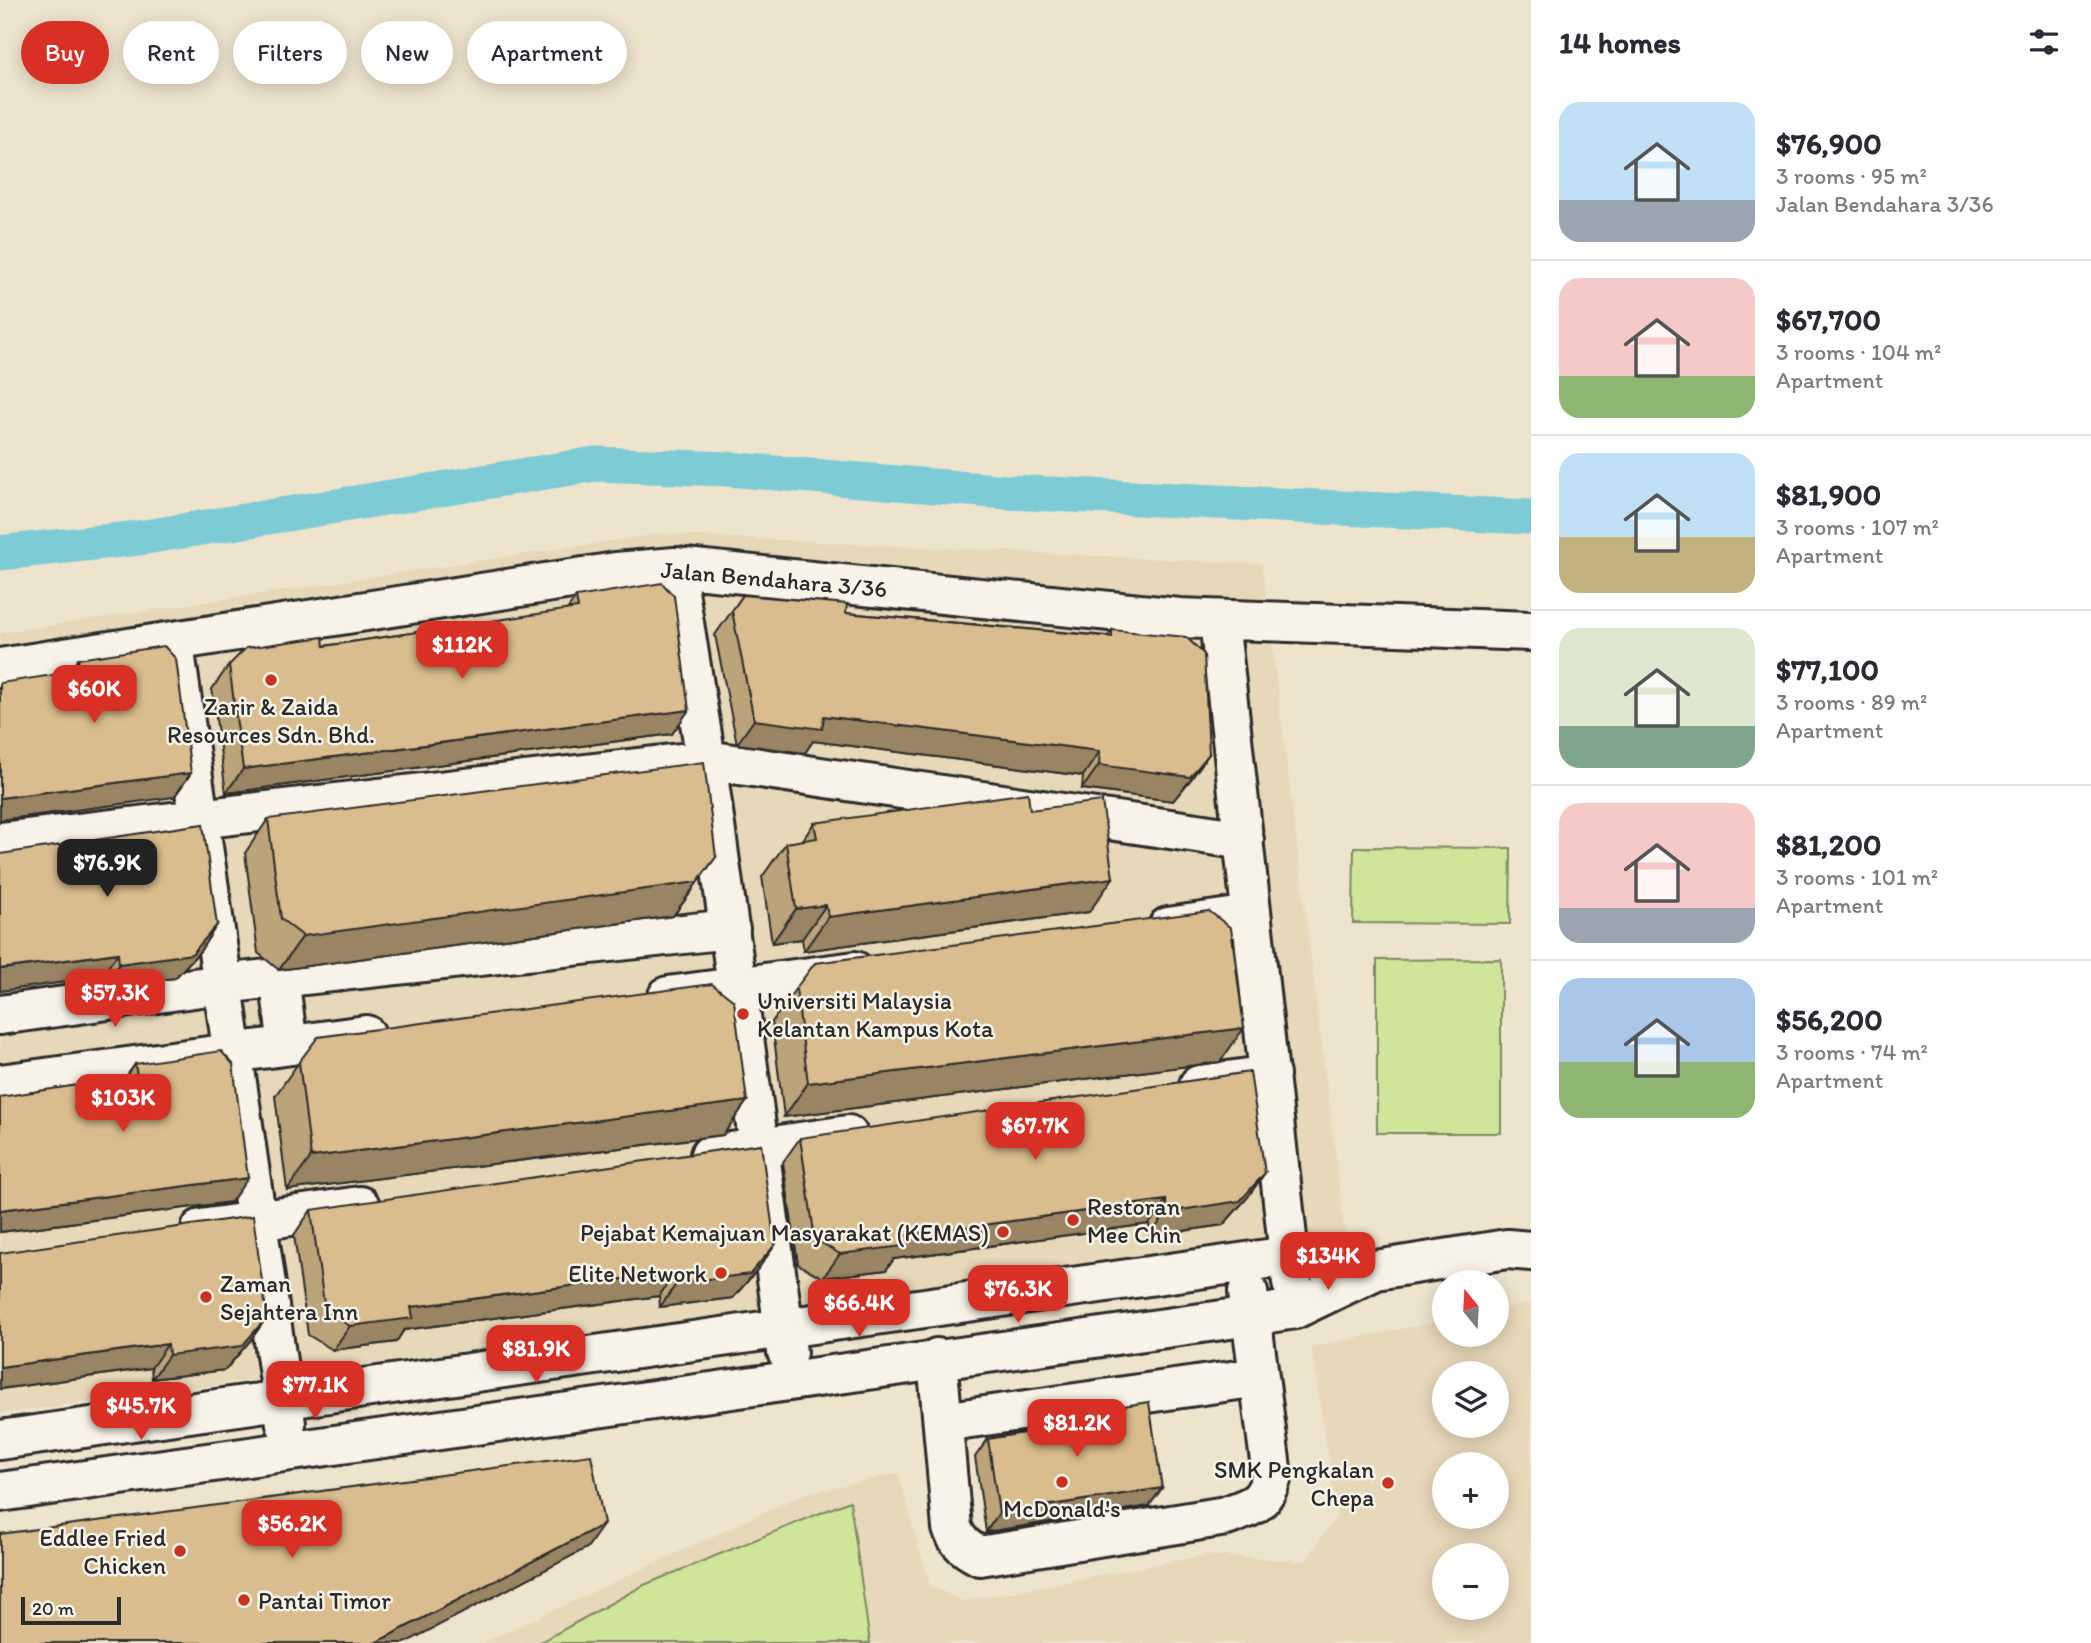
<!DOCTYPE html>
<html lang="en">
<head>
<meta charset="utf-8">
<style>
  :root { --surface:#fff; --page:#f7f7f7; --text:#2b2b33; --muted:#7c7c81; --line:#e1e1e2; --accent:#d93025 }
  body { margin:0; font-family:Itim,sans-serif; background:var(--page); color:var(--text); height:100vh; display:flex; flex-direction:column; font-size:26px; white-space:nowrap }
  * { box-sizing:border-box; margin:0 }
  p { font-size:23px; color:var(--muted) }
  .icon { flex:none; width:38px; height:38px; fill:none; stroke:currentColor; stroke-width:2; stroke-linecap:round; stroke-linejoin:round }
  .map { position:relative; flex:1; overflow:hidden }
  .sheet { display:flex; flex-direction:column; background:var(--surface); width:560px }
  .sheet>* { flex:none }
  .banner { position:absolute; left:21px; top:21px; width:665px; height:63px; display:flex; gap:14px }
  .needle { width:46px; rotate:342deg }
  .tools { position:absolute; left:1432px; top:1270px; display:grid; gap:14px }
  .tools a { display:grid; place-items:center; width:77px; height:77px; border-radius:50%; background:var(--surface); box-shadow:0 4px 18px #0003; font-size:35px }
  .scale { position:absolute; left:21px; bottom:18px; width:100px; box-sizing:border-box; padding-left:7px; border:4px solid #2b2b2b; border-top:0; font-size:19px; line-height:24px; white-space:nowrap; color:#2b2b2b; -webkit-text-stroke:5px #f7f3e8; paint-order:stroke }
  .price { position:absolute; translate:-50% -60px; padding:0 16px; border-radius:14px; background:var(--accent); color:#fff; font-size:23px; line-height:46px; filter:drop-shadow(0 2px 4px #0008) }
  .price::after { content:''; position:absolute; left:50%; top:42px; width:21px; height:16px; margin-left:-10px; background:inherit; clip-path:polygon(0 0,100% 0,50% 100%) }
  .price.active { background:#222; color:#fff }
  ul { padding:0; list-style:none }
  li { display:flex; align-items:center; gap:21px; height:175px; padding:0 28px }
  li+li { border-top:2px solid var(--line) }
  li span { display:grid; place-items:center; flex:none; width:196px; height:140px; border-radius:21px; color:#555 }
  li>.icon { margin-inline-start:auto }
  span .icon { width:84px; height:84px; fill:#fffc; stroke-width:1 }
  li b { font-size:30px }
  h2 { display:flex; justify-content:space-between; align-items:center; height:84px; padding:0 28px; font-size:30px }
  .pill { padding:0 24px; border-radius:32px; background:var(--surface); box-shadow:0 4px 18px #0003; font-size:24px; line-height:63px }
  .pill.active { background:var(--accent); color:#fff }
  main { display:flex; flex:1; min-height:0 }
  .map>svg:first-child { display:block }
</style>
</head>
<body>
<main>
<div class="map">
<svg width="1531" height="1643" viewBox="0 0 1531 1643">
  <rect width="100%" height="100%" fill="#eee3cd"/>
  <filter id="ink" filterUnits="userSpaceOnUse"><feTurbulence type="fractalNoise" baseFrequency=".0143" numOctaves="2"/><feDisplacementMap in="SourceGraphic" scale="14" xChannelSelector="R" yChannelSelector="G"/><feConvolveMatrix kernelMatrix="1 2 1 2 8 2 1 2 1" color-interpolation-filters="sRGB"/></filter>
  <g filter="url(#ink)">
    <path fill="#e8d8ba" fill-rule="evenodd" d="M658,534L1262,564L1345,1233L0,1414V633Z
      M1531,1303V1643H483L804,1494L898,1473L930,1586L964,1601L1206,1555L1305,1561L1337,1515L1311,1347L1444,1320V1335H1496V1310ZM1444,1374H1496V1426H1444ZM1444,1465H1496V1517H1444ZM1444,1556H1496V1608H1444Z"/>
    <path fill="#cee59a" stroke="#7c8862" stroke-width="2" d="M1354,847L1511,848L1510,924L1353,923Z
      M1501,959V1133H1377V960Z
      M850,1501L870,1643H539L644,1585Z"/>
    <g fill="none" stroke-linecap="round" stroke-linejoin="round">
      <path stroke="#7bcbd5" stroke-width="35" d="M0,553L139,538L595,464L727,469L1007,492L1531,517"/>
      <g stroke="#2b2b2b" stroke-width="44">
        <path id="minor" d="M675,567L706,760L787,1352
          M1219,620L1292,1283
          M176,659L286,1424
          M0,668L616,572L675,567L1179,618L1531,631
          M0,842L706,760L1244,840
          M1168,927L1251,915
          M279,977L288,1045
          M668,996L855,971
          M0,1015L222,984L730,929
          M0,1084L366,1035
          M1199,1085L1270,1075
          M710,1155L848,1135
          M201,1229L360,1206
          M937,1358L952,1528C958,1543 966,1549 980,1556L1226,1516C1253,1506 1263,1505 1272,1476L1248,1292
          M943,1422L1259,1377
          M0,1440L1289,1256L1376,1270
          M0,1492L1251,1316L1295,1309L1376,1270L1507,1249L1531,1251"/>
      </g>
      <use href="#minor" stroke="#f7f3e8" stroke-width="38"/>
    </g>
    <path fill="#bba37a" stroke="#2b2b2b" stroke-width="2" d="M743,595L846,613L1108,636L1112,630L1192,778L1173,801L1082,789L1083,776L813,741L805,753L737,744L715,635Z
      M576,597L672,734L226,793L212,689L229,665L324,646L567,610Z
      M78,659L191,773L174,797L68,673Z
      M1030,810L1089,912L804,951L802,939L772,943L762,877L786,843L802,841L814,823Z
      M268,819L692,891L673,916L279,970L258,953L245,853Z
      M0,854L201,950L175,978L102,988L101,977Z
      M796,988L1220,1062L784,1117L772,1022Z
      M299,1062L747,1101L723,1135L287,1190L275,1096Z
      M135,1064L231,1202L0,1232V1097L125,1078Z
      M800,1138L1248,1197L1223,1225L1150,1236L1149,1224L894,1259L886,1270L823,1278L798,1264L783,1162Z
      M311,1210L775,1245L758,1269L733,1298L660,1307L659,1296L404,1330L396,1342L333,1350L308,1335L294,1235Z
      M0,1253L267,1317L250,1341L225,1370L152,1379L151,1368L0,1389Z
      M1054,1417L1162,1488L1149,1506L986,1532L975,1457L988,1439L1045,1430Z"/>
    <path fill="#998463" stroke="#2b2b2b" stroke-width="2" d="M689,710L672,734L226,793L243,769Z
      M824,716L1100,751L1083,776L813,741L805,753L737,744L754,720Z
      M1209,754L1192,778L1173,801L1082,789L1099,765Z
      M191,773L174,797L0,820V798Z
      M716,857L673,916L279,970L303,936Z
      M1113,878L1089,912L804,951L828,917Z
      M826,905L802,939L772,943L796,909Z
      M217,925L201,950L175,978L102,988L119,964Z
      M118,953L101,977L0,991V969Z
      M1244,1028L1220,1062L784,1117L808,1083Z
      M747,1101L723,1135L287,1190L311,1157Z
      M1265,1173L1248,1197L1223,1225L1150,1236L1167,1212Z
      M248,1178L231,1202L0,1232V1210Z
      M1166,1200L1149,1224L894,1259L886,1270L823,1278L840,1254L901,1236Z
      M775,1245L758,1269L733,1298L660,1307L677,1283Z
      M676,1272L659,1296L404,1330L396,1342L333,1350L350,1326L411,1307Z
      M267,1317L250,1341L225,1370L152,1379L169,1355Z
      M168,1344L151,1368L0,1389V1367Z
      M1162,1488L1149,1506L986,1532L999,1513Z
      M604,1524L587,1548L405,1643H375Z"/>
    <path fill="#dabd8e" stroke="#2b2b2b" stroke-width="2" d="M662,583L674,596L689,710L243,769L229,665L246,648L323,637L324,646L578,608L576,597Z
      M743,595L847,604L846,613L1112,637V630L1186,637L1204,654L1209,754L1190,777L1099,765L1100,751L824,716L822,729L754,720L732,611Z
      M164,646L176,659L191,773L0,798V683L80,671L78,659Z
      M704,762L716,857L697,882L303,936L281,919L268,819Z
      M1028,793L1030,810L1102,801L1113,878L828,917L826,905L796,909L786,843L817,838L814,823Z
      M203,824L217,925L192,954L119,964L118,953L0,969V854Z
      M1209,911L1231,928L1244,1028L808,1083L796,988L815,963Z
      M712,984L734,1001L747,1101L311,1157L299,1062L318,1037Z
      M221,1051L233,1064L248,1178L0,1210V1097L137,1076L135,1064Z
      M1250,1072L1265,1173L1240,1201L1167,1212L1166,1200L901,1236L903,1246L840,1254L815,1239L800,1138Z
      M761,1144L775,1245L750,1274L677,1283L676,1272L411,1307L413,1318L350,1326L325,1311L311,1210Z
      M253,1216L267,1317L242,1346L169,1355L168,1344L0,1367V1253Z
      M1149,1402L1162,1488L999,1513L988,1439L1055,1428L1054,1417Z
      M591,1455L604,1524L375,1643H0V1534Z"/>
  </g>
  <g fill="#c8321e" stroke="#f7f3e8" stroke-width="2.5">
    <circle cx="271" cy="680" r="7"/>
    <circle cx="743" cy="1014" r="7"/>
    <circle cx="1073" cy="1220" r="7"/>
    <circle cx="1003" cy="1232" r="7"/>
    <circle cx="721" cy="1273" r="7"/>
    <circle cx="206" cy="1297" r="7"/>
    <circle cx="1062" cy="1482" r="7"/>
    <circle cx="1388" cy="1483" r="7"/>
    <circle cx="180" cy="1551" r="7"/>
    <circle cx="244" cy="1600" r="7"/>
  </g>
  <g text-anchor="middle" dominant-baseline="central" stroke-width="5" stroke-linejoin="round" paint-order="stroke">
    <g font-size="24" fill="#2b2b2b" stroke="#f7f3e8">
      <text transform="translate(774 579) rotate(5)">Jalan Bendahara 3/36</text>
    </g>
    <g font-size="24" fill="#2b2b2b" stroke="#f7f3e8" text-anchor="start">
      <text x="271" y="706" text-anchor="middle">Zarir &amp; Zaida<tspan x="271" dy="28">Resources Sdn. Bhd.</tspan></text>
      <text x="757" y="1000">Universiti Malaysia<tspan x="757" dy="28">Kelantan Kampus Kota</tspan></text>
      <text x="1087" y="1206">Restoran<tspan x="1087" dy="28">Mee Chin</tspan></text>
      <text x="989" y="1232" text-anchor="end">Pejabat Kemajuan Masyarakat (KEMAS)</text>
      <text x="707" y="1273" text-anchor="end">Elite Network</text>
      <text x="220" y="1283">Zaman<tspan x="220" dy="28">Sejahtera Inn</tspan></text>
      <text x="1374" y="1469" text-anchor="end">SMK Pengkalan<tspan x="1374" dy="28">Chepa</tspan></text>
      <text x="1062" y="1508" text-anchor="middle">McDonald's</text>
      <text x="166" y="1537" text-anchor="end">Eddlee Fried<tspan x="166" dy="28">Chicken</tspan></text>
      <text x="258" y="1600">Pantai Timor</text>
    </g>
  </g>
</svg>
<div class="tools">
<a><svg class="needle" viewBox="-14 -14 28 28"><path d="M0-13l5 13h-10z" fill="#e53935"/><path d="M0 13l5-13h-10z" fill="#7c7c81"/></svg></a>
<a><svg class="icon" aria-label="layers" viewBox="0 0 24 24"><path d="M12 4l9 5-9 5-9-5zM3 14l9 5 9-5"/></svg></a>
<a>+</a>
<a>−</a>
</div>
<div class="scale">20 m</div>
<b class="price" style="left:462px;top:681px">$112K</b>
<b class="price" style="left:94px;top:725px">$60K</b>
<b class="price active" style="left:107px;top:899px">$76.9K</b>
<b class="price" style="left:115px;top:1029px">$57.3K</b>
<b class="price" style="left:123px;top:1134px">$103K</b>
<b class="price" style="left:1035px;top:1162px">$67.7K</b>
<b class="price" style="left:1328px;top:1292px">$134K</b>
<b class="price" style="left:1018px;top:1325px">$76.3K</b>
<b class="price" style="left:859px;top:1339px">$66.4K</b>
<b class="price" style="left:536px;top:1385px">$81.9K</b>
<b class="price" style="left:315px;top:1421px">$77.1K</b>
<b class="price" style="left:141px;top:1442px">$45.7K</b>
<b class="price" style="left:1077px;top:1459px">$81.2K</b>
<b class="price" style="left:292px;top:1560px">$56.2K</b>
<div class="banner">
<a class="pill active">Buy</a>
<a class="pill">Rent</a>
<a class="pill">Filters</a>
<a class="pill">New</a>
<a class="pill">Apartment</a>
</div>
</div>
<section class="sheet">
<h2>14 homes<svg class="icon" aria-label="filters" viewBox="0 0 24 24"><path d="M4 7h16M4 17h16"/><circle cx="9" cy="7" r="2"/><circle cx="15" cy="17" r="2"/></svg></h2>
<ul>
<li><span style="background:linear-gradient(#bfe0f5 70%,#9aa5b1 0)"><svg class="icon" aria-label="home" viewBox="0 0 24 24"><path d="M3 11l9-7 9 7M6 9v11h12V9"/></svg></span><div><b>$76,900</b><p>3 rooms · 95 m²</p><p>Jalan Bendahara 3/36</p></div></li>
<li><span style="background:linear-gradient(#f6c9c9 70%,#8fb573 0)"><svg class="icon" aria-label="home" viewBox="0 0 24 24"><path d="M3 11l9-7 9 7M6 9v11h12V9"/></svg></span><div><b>$67,700</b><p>3 rooms · 104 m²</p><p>Apartment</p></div></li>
<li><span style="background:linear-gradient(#bfe0f5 60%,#c2b280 0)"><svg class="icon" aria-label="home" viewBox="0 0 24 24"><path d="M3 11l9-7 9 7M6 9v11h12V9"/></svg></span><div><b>$81,900</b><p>3 rooms · 107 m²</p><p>Apartment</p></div></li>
<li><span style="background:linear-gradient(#dfe7d0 70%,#7fa58c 0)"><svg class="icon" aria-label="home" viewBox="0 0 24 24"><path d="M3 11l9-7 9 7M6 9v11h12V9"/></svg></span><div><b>$77,100</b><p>3 rooms · 89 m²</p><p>Apartment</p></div></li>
<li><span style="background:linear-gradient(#f6c9c9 75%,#9aa5b1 0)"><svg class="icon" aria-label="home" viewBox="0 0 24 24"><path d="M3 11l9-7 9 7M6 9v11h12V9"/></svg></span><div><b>$81,200</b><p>3 rooms · 101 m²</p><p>Apartment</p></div></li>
<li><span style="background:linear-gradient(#a9c7e8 60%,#8fb573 0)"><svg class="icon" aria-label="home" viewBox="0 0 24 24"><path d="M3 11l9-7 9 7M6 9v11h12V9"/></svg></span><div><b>$56,200</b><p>3 rooms · 74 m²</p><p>Apartment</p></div></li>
</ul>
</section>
</main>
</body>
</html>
